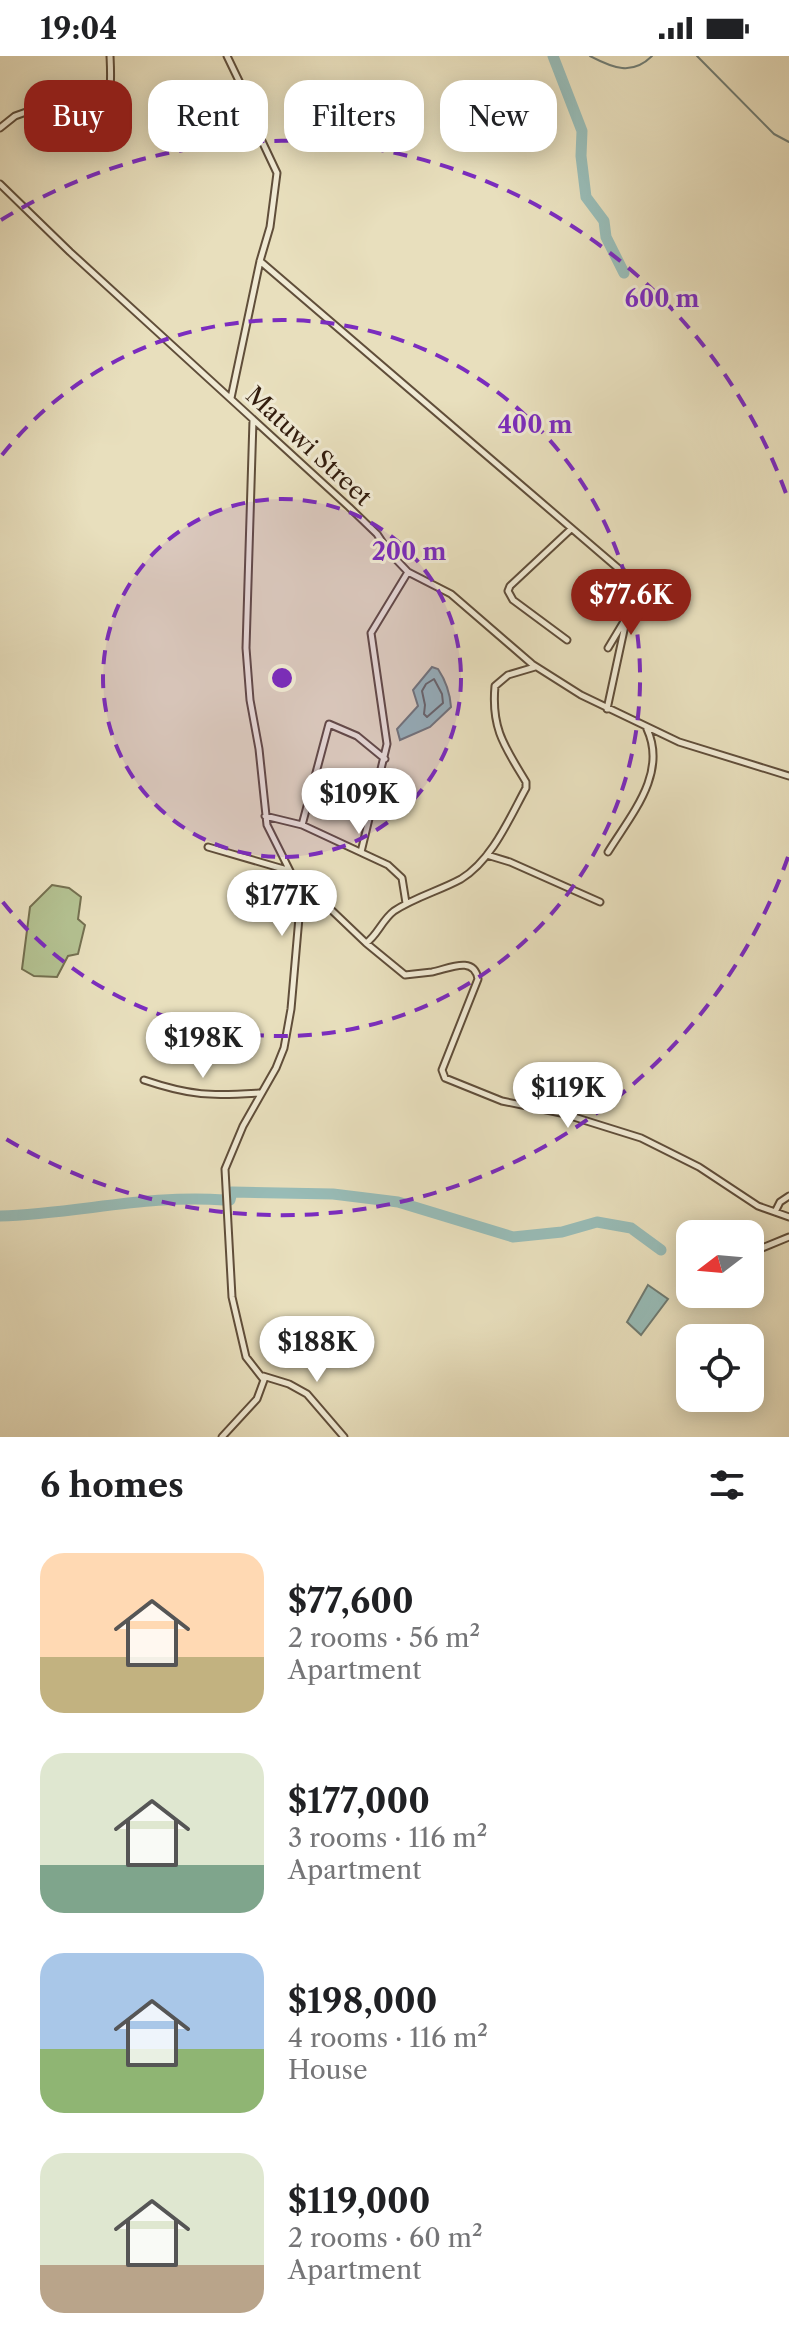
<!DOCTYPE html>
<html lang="en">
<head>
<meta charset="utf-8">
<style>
  :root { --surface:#fff; --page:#f6f6f6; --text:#202124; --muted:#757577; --accent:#8f2418 }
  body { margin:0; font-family:"Libre Caslon Text",serif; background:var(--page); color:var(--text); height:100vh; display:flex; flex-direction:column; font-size:30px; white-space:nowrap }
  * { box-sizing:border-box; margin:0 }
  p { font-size:26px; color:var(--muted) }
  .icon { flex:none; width:44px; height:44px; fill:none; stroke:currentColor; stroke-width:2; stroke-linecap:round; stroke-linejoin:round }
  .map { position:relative; height:1381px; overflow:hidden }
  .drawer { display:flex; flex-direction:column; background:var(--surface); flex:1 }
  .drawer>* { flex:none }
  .guide { position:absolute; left:24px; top:24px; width:742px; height:72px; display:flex; gap:16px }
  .needle { width:52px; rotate:254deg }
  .controls { position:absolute; left:676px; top:1164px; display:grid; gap:16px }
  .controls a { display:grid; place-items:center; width:88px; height:88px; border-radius:16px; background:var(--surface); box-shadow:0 4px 20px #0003; font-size:40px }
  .price { position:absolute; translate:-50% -68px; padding:0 18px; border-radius:28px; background:#fff; color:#222; font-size:26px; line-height:52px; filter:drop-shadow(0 2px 4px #0008) }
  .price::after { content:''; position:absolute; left:50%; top:48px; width:24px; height:18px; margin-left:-12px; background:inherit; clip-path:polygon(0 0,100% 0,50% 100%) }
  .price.on { background:var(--accent); color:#fff }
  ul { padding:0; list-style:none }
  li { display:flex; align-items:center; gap:24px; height:200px; padding:0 40px }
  li span { display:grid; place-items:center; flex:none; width:224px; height:160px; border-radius:24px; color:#555 }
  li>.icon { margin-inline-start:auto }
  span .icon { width:96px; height:96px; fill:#fffc; stroke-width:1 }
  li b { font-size:34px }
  h2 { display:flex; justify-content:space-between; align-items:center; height:96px; padding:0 40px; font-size:34px }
  .pill { padding:0 28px; border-radius:24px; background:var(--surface); box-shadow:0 4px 20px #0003; font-size:28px; line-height:72px }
  .pill.on { background:var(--accent); color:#fff }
  .status { display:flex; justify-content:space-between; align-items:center; height:56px; padding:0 40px; background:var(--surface); direction:ltr }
  .status svg { height:22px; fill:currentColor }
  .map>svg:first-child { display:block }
</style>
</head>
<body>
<div class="status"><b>19:04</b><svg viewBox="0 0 49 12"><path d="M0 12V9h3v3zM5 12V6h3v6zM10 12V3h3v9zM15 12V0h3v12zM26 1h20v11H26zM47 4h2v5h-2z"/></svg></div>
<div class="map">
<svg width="789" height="1381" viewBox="0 0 789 1381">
  <rect width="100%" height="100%" fill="#e8dfbd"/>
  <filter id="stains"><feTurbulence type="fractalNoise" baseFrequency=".0025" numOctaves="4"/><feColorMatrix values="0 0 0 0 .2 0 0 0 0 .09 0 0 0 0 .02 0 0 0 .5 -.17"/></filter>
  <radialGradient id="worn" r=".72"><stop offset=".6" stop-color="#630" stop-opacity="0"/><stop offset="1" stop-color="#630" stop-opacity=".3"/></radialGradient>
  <path fill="#b4c292" stroke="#747050" stroke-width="2" d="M52,829L69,832L81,841L78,863L85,869L78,898L68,900L57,921L34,920L22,913L30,851Z"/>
  <path fill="#98bcb7" stroke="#707c73" stroke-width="2" d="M432,611L438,613C446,625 450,636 451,651L430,671L400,684L397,673L418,650L413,634Z
    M648,1229L668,1243L641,1279L627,1266Z"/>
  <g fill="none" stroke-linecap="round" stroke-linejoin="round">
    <path stroke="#666c62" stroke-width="2" d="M434,623L442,638L443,647L427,661L424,658L425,649L422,635L426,628Z"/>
    <path stroke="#707c73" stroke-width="2" d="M590,0C613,12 632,20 652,0
      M697,0L774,78L789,86"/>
    <path stroke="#98bcb7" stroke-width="11" d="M553,0L582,75L581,100L586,141L604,165L606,181L624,217
      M230,1144L232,1136L333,1138L398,1146L513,1181L562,1176L597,1166L631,1172L661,1194
      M0,1160C75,1158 150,1138 224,1144"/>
    <g stroke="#604e3a" stroke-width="9">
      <path id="minor" d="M227,0L240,27L252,64L277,117L270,171L260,205L231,342
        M0,72L15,60L29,55L58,64L97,62C113,45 111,22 110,0
        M0,128L70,196L349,451L377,478L389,496L408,516L451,538L532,608L581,639L679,686L789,720
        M260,205L626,519L632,528V537L607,653
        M567,584L513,544L508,535L510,530L571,473
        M608,592L626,562
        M265,760L302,769L388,809L402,822L406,847
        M302,769L329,668L357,680L385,703
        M208,791L287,814
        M361,796L387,688L371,577L408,516
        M608,796C630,760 668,718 647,673
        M487,799L510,806L600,846
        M295,824L323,846L366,887C377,880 382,864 394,855C415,841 439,835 461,823C492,804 509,763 526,732V726C505,691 491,673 495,630L508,619L535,611
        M366,887L405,919C414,918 423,917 432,916C448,913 474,899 478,923L442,1014L445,1022L502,1045L561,1057L641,1082L699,1111L758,1150L789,1161
        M144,1024C191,1040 211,1040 259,1037
        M775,1156L780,1146L789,1140
        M750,1197L789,1181
        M263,1320L289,1328L307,1338L344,1381
        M222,1381L257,1343L264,1324L246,1301L232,1241L225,1113L243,1070L276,1012L284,992L291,953L300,850L294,823L267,769L259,693L250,644L246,592L253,364"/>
    </g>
    <use href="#minor" stroke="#f0ead4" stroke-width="5"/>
  </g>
  <circle cx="282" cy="622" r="179" fill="#7b2cbf" fill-opacity=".12"/>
  <g fill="none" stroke="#7b2cbf" stroke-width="4" stroke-dasharray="14 10">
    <circle cx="282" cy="622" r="179"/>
    <path d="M2 399A358 358 0 1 1 2 845"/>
    <path d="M788 801A537 537 0 0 1 1 1080M1 164A537 537 0 0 1 788 443"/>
  </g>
  <g text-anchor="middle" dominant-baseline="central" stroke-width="6" stroke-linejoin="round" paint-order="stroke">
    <g font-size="24" fill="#331d0e" stroke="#f0ead4">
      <text transform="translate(309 390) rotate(43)">Matuwi Street</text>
    </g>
  </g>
  <circle cx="282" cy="622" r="12" fill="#7b2cbf" stroke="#f0ead4" stroke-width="4"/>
  <g font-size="24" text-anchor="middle" font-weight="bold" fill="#7b2cbf" stroke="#f0ead4" stroke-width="6" stroke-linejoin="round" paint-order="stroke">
    <text x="662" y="251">600 m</text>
    <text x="535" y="377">400 m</text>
    <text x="409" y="504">200 m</text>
  </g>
  <rect width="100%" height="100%" filter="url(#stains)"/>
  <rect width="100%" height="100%" fill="url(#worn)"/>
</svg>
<div class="controls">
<a><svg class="needle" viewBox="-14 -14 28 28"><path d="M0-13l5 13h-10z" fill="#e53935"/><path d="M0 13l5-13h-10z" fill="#757577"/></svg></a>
<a><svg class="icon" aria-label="locate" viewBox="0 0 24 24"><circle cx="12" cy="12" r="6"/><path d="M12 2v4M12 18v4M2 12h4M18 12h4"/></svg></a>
</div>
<b class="price on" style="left:631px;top:581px">$77.6K</b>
<b class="price" style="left:359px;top:780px">$109K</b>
<b class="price" style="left:282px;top:882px">$177K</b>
<b class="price" style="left:203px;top:1024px">$198K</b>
<b class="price" style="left:568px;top:1074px">$119K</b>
<b class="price" style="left:317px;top:1328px">$188K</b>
<div class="guide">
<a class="pill on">Buy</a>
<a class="pill">Rent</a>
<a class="pill">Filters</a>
<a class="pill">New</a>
</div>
</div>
<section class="drawer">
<h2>6 homes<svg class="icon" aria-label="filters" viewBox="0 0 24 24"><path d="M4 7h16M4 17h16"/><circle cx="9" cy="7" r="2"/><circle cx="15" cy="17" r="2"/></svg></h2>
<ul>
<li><span style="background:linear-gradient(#ffd9b3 65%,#c2b280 0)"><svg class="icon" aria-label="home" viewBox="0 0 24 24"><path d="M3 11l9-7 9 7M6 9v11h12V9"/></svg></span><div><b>$77,600</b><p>2 rooms · 56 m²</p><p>Apartment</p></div></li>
<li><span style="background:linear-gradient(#dfe7d0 70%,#7fa58c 0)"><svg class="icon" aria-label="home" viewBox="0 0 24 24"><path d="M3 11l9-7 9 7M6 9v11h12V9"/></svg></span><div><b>$177,000</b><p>3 rooms · 116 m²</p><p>Apartment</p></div></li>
<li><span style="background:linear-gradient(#a9c7e8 60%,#8fb573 0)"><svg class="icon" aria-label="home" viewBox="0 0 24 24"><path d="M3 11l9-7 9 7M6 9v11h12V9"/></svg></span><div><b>$198,000</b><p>4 rooms · 116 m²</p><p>House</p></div></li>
<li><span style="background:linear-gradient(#dfe7d0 70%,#b9a48a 0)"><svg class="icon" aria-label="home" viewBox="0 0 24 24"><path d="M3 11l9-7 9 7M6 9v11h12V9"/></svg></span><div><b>$119,000</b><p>2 rooms · 60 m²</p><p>Apartment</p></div></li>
</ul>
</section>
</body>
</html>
